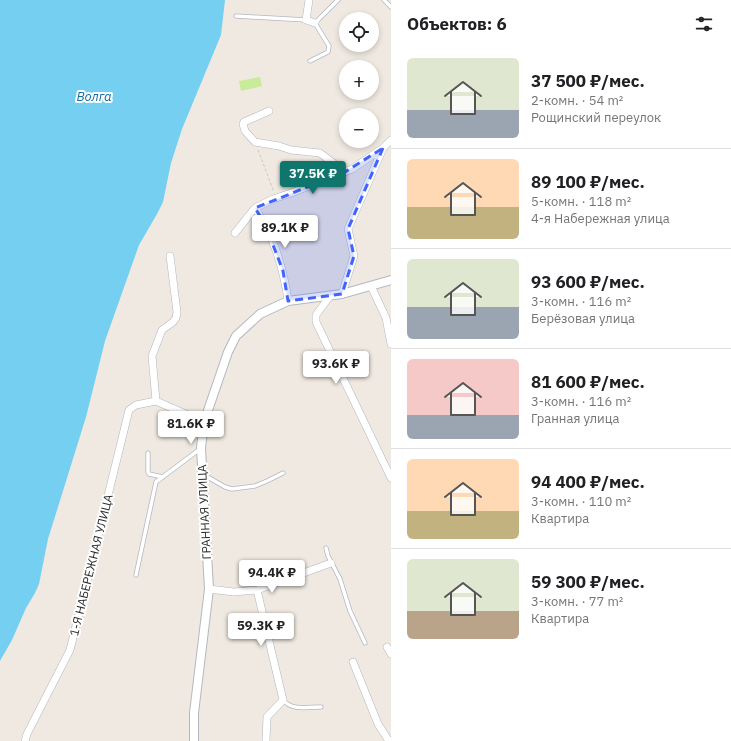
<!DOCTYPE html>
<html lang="ru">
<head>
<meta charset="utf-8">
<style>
  :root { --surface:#fff; --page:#f2f2f2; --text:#202124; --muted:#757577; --line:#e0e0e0; --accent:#0f766e }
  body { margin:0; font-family:"IBM Plex Sans",sans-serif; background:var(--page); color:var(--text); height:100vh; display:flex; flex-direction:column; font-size:15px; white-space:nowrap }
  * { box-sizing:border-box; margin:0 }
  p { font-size:13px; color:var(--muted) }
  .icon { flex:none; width:22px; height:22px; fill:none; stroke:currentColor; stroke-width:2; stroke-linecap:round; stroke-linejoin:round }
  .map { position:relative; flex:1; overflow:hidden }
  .side { display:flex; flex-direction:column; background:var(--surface); width:340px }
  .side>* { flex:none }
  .tools { position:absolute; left:339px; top:12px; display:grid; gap:8px }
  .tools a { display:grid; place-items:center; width:40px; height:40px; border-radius:50%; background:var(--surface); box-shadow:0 2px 6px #0003; font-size:20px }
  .price { position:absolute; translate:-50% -34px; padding:0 9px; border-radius:4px; background:#fff; color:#222; font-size:13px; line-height:26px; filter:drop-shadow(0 1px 2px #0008) }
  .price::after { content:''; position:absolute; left:50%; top:24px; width:12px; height:9px; margin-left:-6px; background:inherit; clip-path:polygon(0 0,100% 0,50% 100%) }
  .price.selected { background:var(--accent); color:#fff }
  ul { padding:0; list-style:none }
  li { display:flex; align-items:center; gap:12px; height:100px; padding:0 16px }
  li+li { border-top:1px solid var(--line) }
  li span { display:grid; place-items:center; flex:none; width:112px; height:80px; border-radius:6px; color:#555 }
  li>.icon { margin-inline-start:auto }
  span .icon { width:48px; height:48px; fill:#fffc; stroke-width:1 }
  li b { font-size:17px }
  h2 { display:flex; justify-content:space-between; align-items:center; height:48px; padding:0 16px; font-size:17px }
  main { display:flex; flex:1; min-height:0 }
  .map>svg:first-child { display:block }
</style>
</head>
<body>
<main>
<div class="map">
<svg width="391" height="741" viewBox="0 0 391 741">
  <rect width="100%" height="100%" fill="#efe9e1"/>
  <path fill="#c9ec9a" d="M260,77L262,86L241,91L239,81Z"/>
  <path fill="#75cff0" d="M0,0H225L221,35L182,129L171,163L163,202L157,214L139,245L105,341L86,417L48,539L39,584L35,593L26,608L12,640L0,661Z"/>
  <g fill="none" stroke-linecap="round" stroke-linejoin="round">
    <g stroke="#b4b7c1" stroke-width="5">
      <path id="service" d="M384,0L391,7
        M236,16L306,20
        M310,61L328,52L329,46L315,23L338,0
        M148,453V472L149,474L163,477
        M204,475L225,487L232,489L255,486L267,481L283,473
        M326,548L328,556L340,579L350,611L365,643
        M136,575L156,482L200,449
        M283,700C292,711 308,707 321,707"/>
    </g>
    <g stroke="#b4b7c1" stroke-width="8">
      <path id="minor" d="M309,0L306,20L315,23
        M269,111L244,122L243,124L245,131L255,142L279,146L291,150L320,153L345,172
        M255,208C273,234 284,270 288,301
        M235,233L255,208L273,199L294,192L352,169L383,148L391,140
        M371,286L386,318L391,344
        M342,294L354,256L348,229L383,148
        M330,296L316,315V322L391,478
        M156,401L152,356L162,330L173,322L176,318L177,312L170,256
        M156,401L204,422
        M209,589L234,592L257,590L331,563
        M257,590L283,700L267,717L266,741
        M387,647L391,654
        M353,662L378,724L389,741
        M25,741L27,734L70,650L129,410L136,405L156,401"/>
    </g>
    <g stroke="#b4b7c1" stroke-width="10">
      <path id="tertiary" d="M194,741V713L209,589L201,448L204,422L228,352L236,336L260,314L288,301L342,294L391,280"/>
    </g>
    <path stroke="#c9c9c9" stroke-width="1" stroke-dasharray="3 2" stroke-linecap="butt" d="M258,150L274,192"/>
    <use href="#service" stroke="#fff" stroke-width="3.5"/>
    <use href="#minor" stroke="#fff" stroke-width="7"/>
    <use href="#tertiary" stroke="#fff" stroke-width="8"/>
  </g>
  <path fill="#4264fb" fill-opacity="0.2" stroke="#4264fb" stroke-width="3" stroke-dasharray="8 5" stroke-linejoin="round" d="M383,148L348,229L354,256L342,294L288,301L283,271L265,224L255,208L345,172Z"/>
  <g text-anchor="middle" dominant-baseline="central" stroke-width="4" stroke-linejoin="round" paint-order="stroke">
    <g font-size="12" fill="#2e2e2e" stroke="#fff">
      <text transform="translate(204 512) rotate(-93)">ГРАННАЯ УЛИЦА</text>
      <text transform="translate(91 565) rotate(-76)">1-Я НАБЕРЕЖНАЯ УЛИЦА</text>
    </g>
    <g font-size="13" font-style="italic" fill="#0d6fa3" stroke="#fff">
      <text x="94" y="96">Волга</text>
    </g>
  </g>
</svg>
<div class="tools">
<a><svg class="icon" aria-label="locate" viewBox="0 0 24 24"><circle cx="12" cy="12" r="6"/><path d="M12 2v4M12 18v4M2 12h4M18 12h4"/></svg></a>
<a>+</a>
<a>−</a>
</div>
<b class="price selected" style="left:313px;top:195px">37.5K ₽</b>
<b class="price" style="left:285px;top:249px">89.1K ₽</b>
<b class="price" style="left:336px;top:385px">93.6K ₽</b>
<b class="price" style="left:191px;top:445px">81.6K ₽</b>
<b class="price" style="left:272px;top:594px">94.4K ₽</b>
<b class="price" style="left:261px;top:647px">59.3K ₽</b>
</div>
<section class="side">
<h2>Объектов: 6<svg class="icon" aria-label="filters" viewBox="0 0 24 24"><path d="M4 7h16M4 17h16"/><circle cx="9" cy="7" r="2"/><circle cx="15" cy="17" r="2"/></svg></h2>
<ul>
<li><span style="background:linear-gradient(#dfe7d0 65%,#9aa5b1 0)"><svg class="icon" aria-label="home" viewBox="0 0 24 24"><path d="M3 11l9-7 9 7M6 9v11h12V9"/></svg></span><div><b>37 500 ₽/мес.</b><p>2-комн. · 54 m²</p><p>Рощинский переулок</p></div></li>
<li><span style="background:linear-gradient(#ffd9b3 60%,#c2b280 0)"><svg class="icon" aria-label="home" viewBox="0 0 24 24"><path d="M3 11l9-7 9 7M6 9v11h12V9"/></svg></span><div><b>89 100 ₽/мес.</b><p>5-комн. · 118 m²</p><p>4-я Набережная улица</p></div></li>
<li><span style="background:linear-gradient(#dfe7d0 60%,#9aa5b1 0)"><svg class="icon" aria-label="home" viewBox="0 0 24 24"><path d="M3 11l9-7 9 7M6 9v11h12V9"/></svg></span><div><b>93 600 ₽/мес.</b><p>3-комн. · 116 m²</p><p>Берёзовая улица</p></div></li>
<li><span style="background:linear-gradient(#f6c9c9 70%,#9aa5b1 0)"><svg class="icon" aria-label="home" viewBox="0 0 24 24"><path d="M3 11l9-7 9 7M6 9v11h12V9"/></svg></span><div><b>81 600 ₽/мес.</b><p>3-комн. · 116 m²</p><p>Гранная улица</p></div></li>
<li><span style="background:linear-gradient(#ffd9b3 65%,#c2b280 0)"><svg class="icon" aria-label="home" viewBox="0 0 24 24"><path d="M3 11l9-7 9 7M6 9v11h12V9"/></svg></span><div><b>94 400 ₽/мес.</b><p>3-комн. · 110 m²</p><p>Квартира</p></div></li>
<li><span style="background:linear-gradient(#dfe7d0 65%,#b9a48a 0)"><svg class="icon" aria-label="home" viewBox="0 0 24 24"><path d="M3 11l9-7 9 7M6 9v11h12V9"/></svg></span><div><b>59 300 ₽/мес.</b><p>3-комн. · 77 m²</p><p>Квартира</p></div></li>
</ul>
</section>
</main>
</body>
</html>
